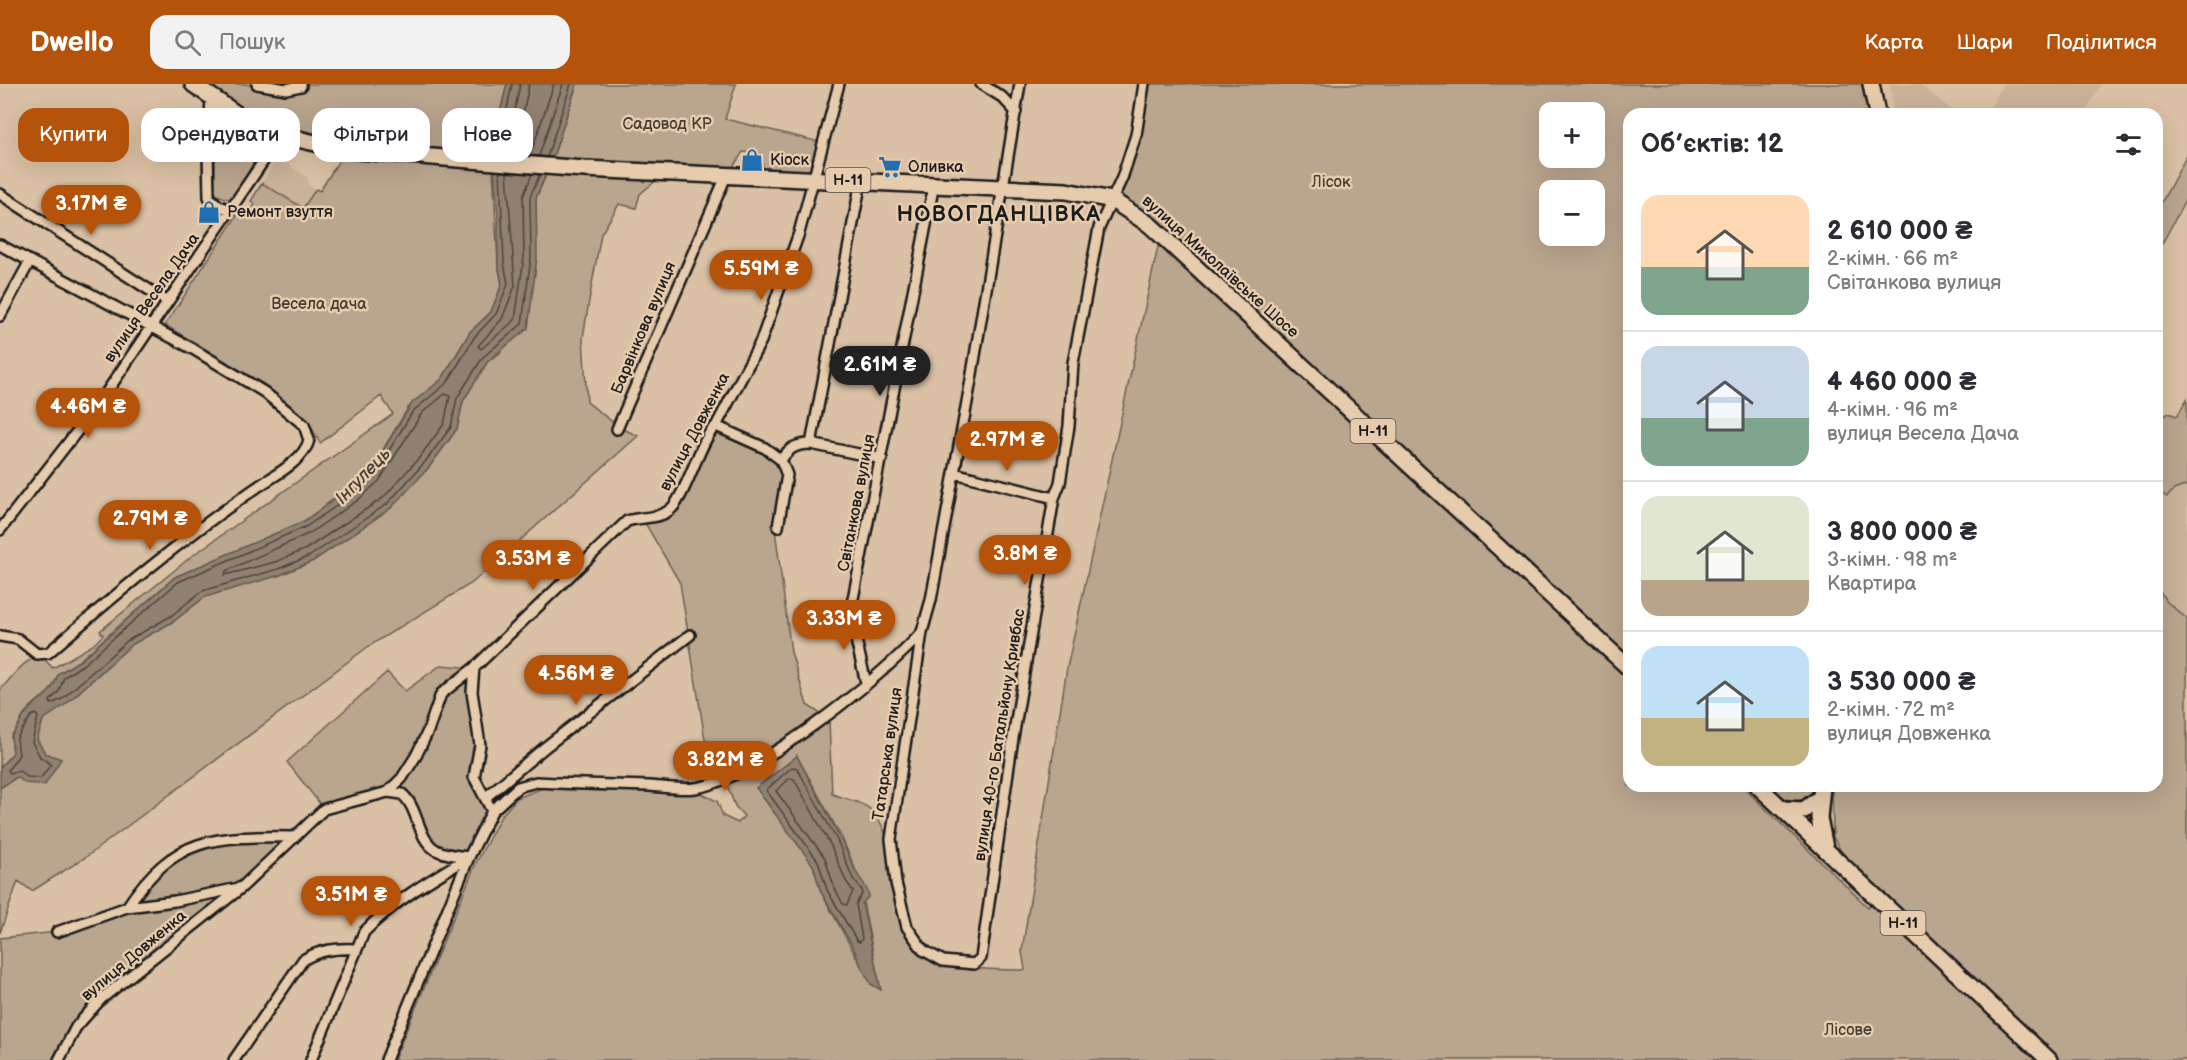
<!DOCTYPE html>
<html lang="uk">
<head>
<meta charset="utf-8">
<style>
  :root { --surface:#fff; --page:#f2f2f3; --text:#2b2b33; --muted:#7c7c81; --line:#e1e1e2; --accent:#b45309 }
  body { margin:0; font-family:"Balsamiq Sans",sans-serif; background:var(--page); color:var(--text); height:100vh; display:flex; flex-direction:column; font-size:22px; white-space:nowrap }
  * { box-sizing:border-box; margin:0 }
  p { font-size:20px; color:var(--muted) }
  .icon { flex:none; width:33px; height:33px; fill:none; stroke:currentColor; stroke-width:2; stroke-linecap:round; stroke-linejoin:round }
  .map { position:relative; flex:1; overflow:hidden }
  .panel { position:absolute; left:1623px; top:24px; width:540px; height:684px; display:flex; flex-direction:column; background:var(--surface); border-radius:18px; box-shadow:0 6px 24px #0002 }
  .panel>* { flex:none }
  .banner { position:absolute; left:18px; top:24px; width:570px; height:54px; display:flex; gap:12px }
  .fabs { position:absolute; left:1539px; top:18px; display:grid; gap:12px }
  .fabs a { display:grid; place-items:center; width:66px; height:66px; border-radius:12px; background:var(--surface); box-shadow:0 6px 24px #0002; font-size:30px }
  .price { position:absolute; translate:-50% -51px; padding:0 14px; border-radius:21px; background:var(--accent); color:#fff; font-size:20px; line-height:39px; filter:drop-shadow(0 2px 3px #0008) }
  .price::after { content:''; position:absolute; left:50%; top:36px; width:18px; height:14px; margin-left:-9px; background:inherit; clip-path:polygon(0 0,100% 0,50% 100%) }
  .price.active { background:#222; color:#fff }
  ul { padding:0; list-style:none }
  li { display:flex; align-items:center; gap:18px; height:150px; padding:0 18px }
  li+li { border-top:2px solid var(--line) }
  li span { display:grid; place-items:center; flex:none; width:168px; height:120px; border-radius:18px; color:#555 }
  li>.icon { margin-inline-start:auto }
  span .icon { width:72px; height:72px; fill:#fffc; stroke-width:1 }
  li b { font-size:26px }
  h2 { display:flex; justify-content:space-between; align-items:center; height:72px; padding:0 18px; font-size:26px }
  .pill { padding:0 21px; border-radius:18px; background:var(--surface); box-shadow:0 6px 24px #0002; font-size:21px; line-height:54px }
  .pill.active { background:var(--accent); color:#fff }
  header { display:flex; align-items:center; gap:36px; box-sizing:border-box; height:84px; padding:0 30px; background:var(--accent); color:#fff }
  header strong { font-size:28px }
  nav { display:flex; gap:33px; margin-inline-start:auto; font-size:21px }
  .search { width:420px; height:54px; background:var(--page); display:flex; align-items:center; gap:15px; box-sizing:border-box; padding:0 21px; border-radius:18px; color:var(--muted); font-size:22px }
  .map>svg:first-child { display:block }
</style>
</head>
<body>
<header>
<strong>Dwello</strong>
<div class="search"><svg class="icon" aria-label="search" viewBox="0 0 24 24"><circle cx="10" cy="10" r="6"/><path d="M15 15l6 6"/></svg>Пошук</div>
<nav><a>Карта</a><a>Шари</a><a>Поділитися</a></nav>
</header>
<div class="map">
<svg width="2187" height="976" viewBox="0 0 2187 976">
  <rect width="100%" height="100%" fill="#dac0a4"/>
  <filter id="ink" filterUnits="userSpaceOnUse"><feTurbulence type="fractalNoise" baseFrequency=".0167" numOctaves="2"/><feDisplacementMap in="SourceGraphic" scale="12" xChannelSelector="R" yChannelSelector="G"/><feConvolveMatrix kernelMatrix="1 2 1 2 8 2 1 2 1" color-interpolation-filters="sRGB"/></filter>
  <g filter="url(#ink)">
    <path fill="#cab299" d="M1890,0H1922L1921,2L1957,30H1893Z
      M2003,0H2101L2085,30H1987Z
      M278,73L308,94V101L316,105L304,124L262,99Z
      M2187,401V535L2166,517L2157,503V406L2167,413L2174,406Z"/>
    <path fill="#baa58e" stroke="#6b6055" stroke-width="1.5" fill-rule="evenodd" d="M206,0H246L279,9L278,0H507L492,62V72L465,77L281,51Z
      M577,0H736L725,35L820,58L812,89L763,85L761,70L743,68L733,83L552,76Z
      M1149,0H1863L1869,30H1629V574L1153,135L1116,112L1129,94ZM1550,28H1594V74H1550ZM1550,106H1594V152H1550Z
      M224,39L258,55L262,63L235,112L228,115L217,111L214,105L216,55Z
      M2187,71V113L2157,169V127Z
      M341,73L493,85L498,180L502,200L491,228L470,248L442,295L408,324L369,389L304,437L175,493L80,576L58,590C51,614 39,612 26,628C20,636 18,645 11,652L13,669L0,683V606C11,595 25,572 42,573L53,584L93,561L103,551L100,547L192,472L393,330L381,312L320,359L307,335L265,301L165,241L236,133L245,126L250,129L255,120L251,117L262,99L303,124L316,105L320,107Z
      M547,89L658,95L640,110L636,124L619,120L601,150L590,211L583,254L587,318L619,343L638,352L472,499L369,562L86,773L32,807L18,797L0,849V704L45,669L37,656L43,636L66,620L131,561L174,537L205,512L280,491L313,477L391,424L430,382L457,345L463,317L488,277L500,269L536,142V114Z
      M1159,158L1629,595V702H1742L1868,823L1875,812L2049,976H394L476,779L501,732L517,714L543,704L700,709L717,717L723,732L738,739L744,732L735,722L727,701L829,636L832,710C843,714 862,718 870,725C886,741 889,759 891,780C903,883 929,885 1025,886L1022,867L1067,584ZM797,672L842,754L858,792L880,905L871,900L821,808L813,781L787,743Z
      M2187,315V401L2174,406L2167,413L2157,406V342L2162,333L2169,329L2177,332Z
      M719,345L777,377L783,391L775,445L791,568L807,621L821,630L749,678L711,693L680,499L645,439L661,435L676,427L709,362L710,354Z
      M2157,503L2166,517L2187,535V976H2057L1845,774L1833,753L1832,702H2157Z
      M441,581L474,584L480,661L474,693L492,727L469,773L436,766L402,710L324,725L287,678L387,588L405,607Z
      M1765,702H1815L1809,714C1792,720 1778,715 1765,702Z
      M234,752L294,753L241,804L101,915L76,943L59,976H0V854L57,848L127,823L167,775Z"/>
    <path fill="#918171" stroke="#62594f" stroke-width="1.5" d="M507,0H577L552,76L536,114L537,173L528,244L488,277L463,317L457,345L430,382L391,424L313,477L280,491L205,513L174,537L131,561L66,620L43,636L37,656L45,669L61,675L45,701L25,699L17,693L0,704V683L13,669L11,652C18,645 20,636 26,629C39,612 51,614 58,590L81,576L175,493L304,437L350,405L369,389L412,319L442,295L470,248L491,228L502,200L498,180V134L492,62Z
      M797,672C817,711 839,748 856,788C861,797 867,801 869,812L862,820L881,906L871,900L863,886L853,863L821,808L813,781L756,704Z"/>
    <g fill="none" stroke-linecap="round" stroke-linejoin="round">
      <path stroke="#4b443e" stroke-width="1.5" d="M498,69L512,0
        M506,70L520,0
        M515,70L529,0
        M530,72L554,0
        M539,72L563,0
        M547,73L571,0
        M500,87L504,179L508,200L496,230L475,252L447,299L413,327L373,393L354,410L307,442L178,498L84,580L64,593L59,607L50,617L51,620L62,615L127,557L171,532L202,507L278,485L310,472L387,420L425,378L451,343L457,314L483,273L522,240L531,173L530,113L540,90
        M507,88L515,202L502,235L478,262L481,265L515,236L524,173L523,113L532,90
        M445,310L450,312L444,340L419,374L383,414L306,465L275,478L225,491L226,487L310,449L358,416L379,397L422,329Z
        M36,630L38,633L32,658L40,673L51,680L41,694L27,693L19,687L10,689L8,686L19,671L17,654L31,632Z
        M792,683L797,684L837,756L853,795L862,806V810L856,820L862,855L860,858L857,857L827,806L818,777L766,706Z
        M790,694L794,695L830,760L846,797L853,807L847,821L843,820L834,803L825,774L776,707Z"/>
      <g stroke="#1c1c1c" stroke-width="14">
        <path id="street" d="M257,0L286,5L301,2
          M981,0L1002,13L1016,28
          M1020,0L971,296L931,516L922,548L891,755L896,799L907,843L923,866L943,877L974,880L981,874L1013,654L1054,414L1060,399L1069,342L1073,279L1099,144L1122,94L1136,51L1144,0
          M211,14L208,68L209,113L219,122L231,126
          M0,110L168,218
          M0,161L193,265L264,308L304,341L309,356C304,377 273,392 256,404C183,454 115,511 48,569L37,570L18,555L0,552
          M0,232L30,177
          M716,342L765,364L781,376
          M617,345L727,90
          M811,360L882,375
          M954,389L1054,414
          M778,443L787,391L781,376C789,364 796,360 811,360L861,97
          M0,446L100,318L281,51
          M866,599L850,530L934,100
          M388,708L402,694L416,672L428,647L441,610L474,584
          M485,714L544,664L690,551
          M492,727L474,693L480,661L472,608L474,584L627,437C642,432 660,436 672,424C687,409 702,351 716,342L761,257L799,149L839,0
          M127,823C174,752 214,752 294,753
          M57,848L127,823L175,817L239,804
          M59,976L76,943L101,915L241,804L324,725L388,708L402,710C419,724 417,755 436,766C446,771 459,772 469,773
          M234,976L303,876C319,866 335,864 355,865
          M311,976L364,848C394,817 432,795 469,773
          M386,976L469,773L492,727L518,703L536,698C574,700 612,701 650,702C664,703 681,706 695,704C753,696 883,593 922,548"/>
      </g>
      <g stroke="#1c1c1c" stroke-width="20">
        <path id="primary" d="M193,0L245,36L281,51L345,66L584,85L1066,107L1112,116L1150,141L1629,584
          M1871,0L1877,30
          M1758,702L2049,976
          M1822,702L1819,734L1825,764
          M1783,725L1804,726L1821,713"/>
      </g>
      <use href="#street" stroke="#e6cbad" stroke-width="9"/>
      <use href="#primary" stroke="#e6cbad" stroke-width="15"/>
    </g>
  </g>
  <defs>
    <g id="shop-bare" transform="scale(1.8)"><path d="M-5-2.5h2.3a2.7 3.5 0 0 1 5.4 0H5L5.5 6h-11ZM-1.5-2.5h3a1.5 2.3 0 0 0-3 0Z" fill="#1f6fb2" stroke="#e6cbad" stroke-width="2.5" paint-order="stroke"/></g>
    <g id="supermarket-bare" transform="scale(1.8)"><path d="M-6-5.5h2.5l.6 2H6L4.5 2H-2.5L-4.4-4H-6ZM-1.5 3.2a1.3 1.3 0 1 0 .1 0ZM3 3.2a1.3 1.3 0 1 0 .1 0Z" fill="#1f6fb2" stroke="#e6cbad" stroke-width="2.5" paint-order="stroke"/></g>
  </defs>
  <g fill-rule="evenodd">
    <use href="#shop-bare" x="752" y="76"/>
    <use href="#supermarket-bare" x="890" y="83"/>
    <use href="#shop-bare" x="209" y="128"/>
  </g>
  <g text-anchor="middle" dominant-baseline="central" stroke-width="5" stroke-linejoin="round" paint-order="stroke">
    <g fill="#e6cbad" stroke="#595048" stroke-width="1.5">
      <rect x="825.5" y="84" width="45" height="24" rx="4.5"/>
      <rect x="1350.5" y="335" width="45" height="24" rx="4.5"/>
      <rect x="1880.5" y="827" width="45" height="24" rx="4.5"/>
    </g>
    <g font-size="15" font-weight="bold" fill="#1c1c1c">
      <text x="848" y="96">Н-11</text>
      <text x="1373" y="347">Н-11</text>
      <text x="1903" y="839">Н-11</text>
    </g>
    <g font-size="16" fill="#443e38" stroke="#e6cbad">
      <text x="667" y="40">Садовод КР</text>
      <text x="1331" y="98">Лісок</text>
      <text x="319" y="220">Весела дача</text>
      <text x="1848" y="946">Лісове</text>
    </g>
    <g font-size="16" fill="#1c1c1c" stroke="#e6cbad" text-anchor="start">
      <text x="770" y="76">Кіоск</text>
      <text x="908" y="83">Оливка</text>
      <text x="227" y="128">Ремонт взуття</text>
    </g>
    <g font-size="16" fill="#1c1c1c" stroke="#e6cbad">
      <text transform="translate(1220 183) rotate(42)">вулиця Миколаївське Шосе</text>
      <text transform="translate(152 214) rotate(-55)">вулиця Весела Дача</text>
      <text transform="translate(644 244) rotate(-67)">Барвінкова вулиця</text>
      <text transform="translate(695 348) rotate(-62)">вулиця Довженка</text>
      <text transform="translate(857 419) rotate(-79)">Світанкова вулиця</text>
      <text transform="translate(1000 651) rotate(-81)">вулиця 40-го Батальйону Кривбас</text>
      <text transform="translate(888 670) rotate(-82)">Татарська вулиця</text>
      <text transform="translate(134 872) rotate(-40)">вулиця Довженка</text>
    </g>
    <g font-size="18" font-style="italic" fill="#453f3a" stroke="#e6cbad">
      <text transform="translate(363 392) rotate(-46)">Інгулець</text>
    </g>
    <g font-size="22" font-weight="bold" letter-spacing="1.5" fill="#1c1c1c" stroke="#e6cbad">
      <text x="999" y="130">НОВОГДАНЦІВКА</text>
    </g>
  </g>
</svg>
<div class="fabs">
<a>+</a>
<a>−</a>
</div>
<b class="price" style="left:91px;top:152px">3.17M ₴</b>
<b class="price" style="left:761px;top:217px">5.59M ₴</b>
<b class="price active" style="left:880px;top:313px">2.61M ₴</b>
<b class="price" style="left:88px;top:355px">4.46M ₴</b>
<b class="price" style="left:1007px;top:388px">2.97M ₴</b>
<b class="price" style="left:150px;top:467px">2.79M ₴</b>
<b class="price" style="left:1025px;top:502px">3.8M ₴</b>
<b class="price" style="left:533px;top:507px">3.53M ₴</b>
<b class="price" style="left:844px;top:567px">3.33M ₴</b>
<b class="price" style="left:576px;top:622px">4.56M ₴</b>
<b class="price" style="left:725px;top:708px">3.82M ₴</b>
<b class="price" style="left:351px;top:843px">3.51M ₴</b>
<div class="banner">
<a class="pill active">Купити</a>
<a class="pill">Орендувати</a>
<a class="pill">Фільтри</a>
<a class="pill">Нове</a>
</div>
<section class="panel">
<h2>Об’єктів: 12<svg class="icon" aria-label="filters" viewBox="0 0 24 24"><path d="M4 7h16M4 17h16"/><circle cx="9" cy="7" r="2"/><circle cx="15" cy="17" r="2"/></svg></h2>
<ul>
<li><span style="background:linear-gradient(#ffd9b3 60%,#7fa58c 0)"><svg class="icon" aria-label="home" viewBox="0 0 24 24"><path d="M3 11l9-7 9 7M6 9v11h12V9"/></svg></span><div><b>2 610 000 ₴</b><p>2-кімн. · 66 m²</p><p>Світанкова вулиця</p></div></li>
<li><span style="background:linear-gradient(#c9d6e8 60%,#7fa58c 0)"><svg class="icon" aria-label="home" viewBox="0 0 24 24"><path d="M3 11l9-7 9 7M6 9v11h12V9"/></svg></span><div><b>4 460 000 ₴</b><p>4-кімн. · 96 m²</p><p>вулиця Весела Дача</p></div></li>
<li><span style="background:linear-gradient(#dfe7d0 70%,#b9a48a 0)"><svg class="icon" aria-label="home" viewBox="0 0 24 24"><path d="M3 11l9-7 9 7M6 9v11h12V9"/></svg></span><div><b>3 800 000 ₴</b><p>3-кімн. · 98 m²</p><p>Квартира</p></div></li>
<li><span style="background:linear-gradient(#bfe0f5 60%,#c2b280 0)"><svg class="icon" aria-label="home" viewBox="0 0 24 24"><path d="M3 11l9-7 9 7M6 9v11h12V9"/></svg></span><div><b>3 530 000 ₴</b><p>2-кімн. · 72 m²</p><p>вулиця Довженка</p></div></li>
</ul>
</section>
</div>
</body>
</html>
